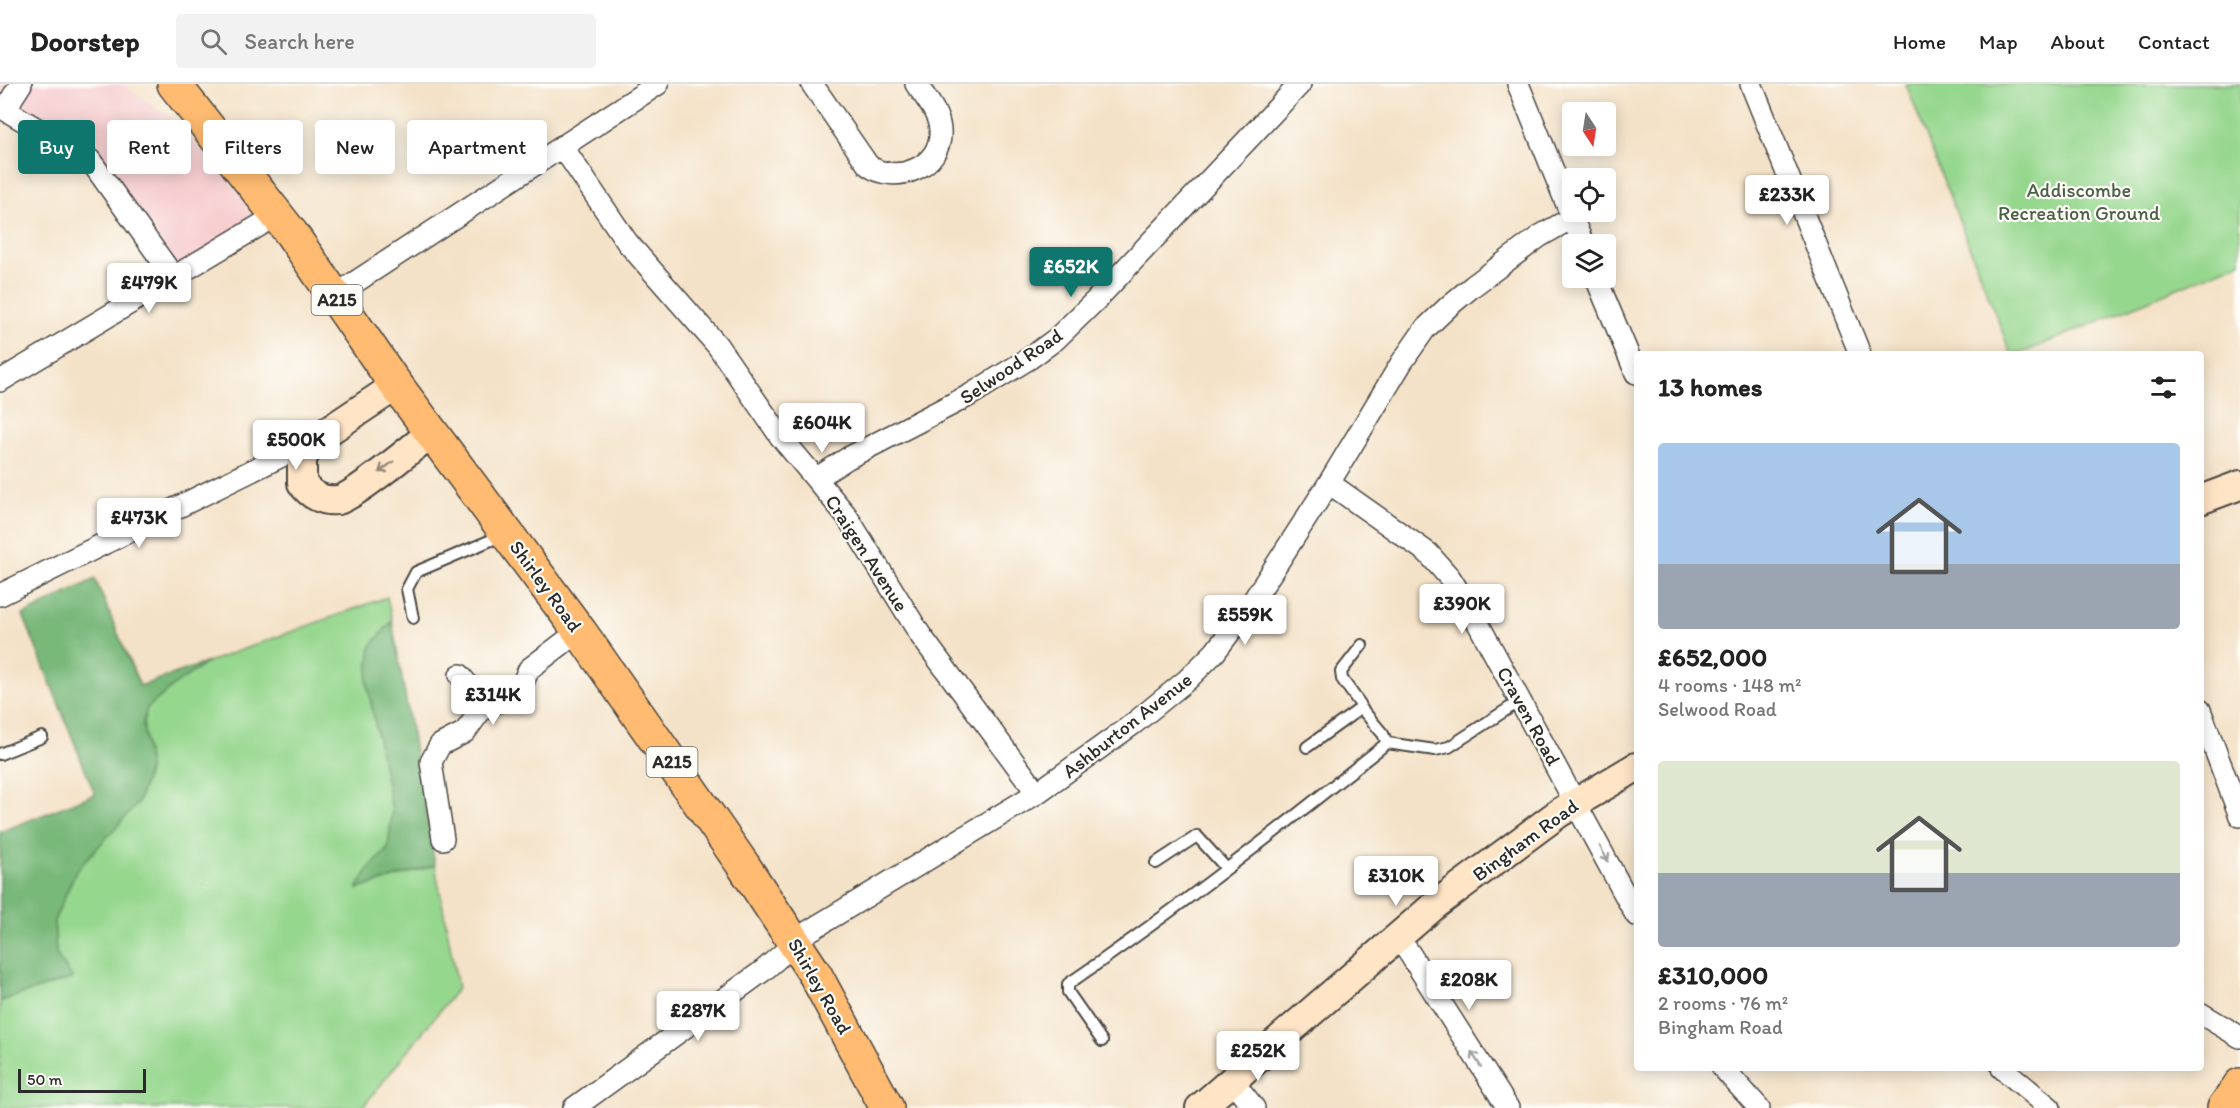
<!DOCTYPE html>
<html lang="en">
<head>
<meta charset="utf-8">
<style>
  :root { --surface:#fff; --page:#f2f2f2; --text:#222; --muted:#767676; --line:#e0e0e0; --accent:#0f766e }
  body { margin:0; font-family:Itim,sans-serif; background:var(--page); color:var(--text); height:100vh; display:flex; flex-direction:column; font-size:22px; white-space:nowrap }
  * { box-sizing:border-box; margin:0 }
  p { font-size:20px; color:var(--muted) }
  .icon { flex:none; width:33px; height:33px; fill:none; stroke:currentColor; stroke-width:2; stroke-linecap:round; stroke-linejoin:round }
  .map { position:relative; flex:1; overflow:hidden }
  .drawer { position:absolute; left:1634px; top:267px; width:570px; height:720px; display:flex; flex-direction:column; background:var(--surface); border-radius:6px; box-shadow:0 3px 15px #0003 }
  .drawer>* { flex:none }
  .top-card { position:absolute; left:18px; top:36px; width:570px; height:54px; display:flex; gap:12px }
  .needle { width:39px; rotate:168deg }
  .controls { position:absolute; left:1562px; top:18px; display:grid; gap:12px }
  .controls a { display:grid; place-items:center; width:54px; height:54px; border-radius:6px; background:var(--surface); box-shadow:0 3px 15px #0003; font-size:30px }
  .scale { position:absolute; left:18px; bottom:15px; width:128px; box-sizing:border-box; padding-left:6px; border:3px solid #2b2b2b; border-top:0; font-size:16px; line-height:21px; white-space:nowrap; color:#2b2b2b; -webkit-text-stroke:4px #fdfcf7; paint-order:stroke }
  .price { position:absolute; translate:-50% -51px; padding:0 14px; border-radius:6px; background:#fff; color:#222; font-size:20px; line-height:39px; filter:drop-shadow(0 2px 3px #0008) }
  .price::after { content:''; position:absolute; left:50%; top:36px; width:18px; height:14px; margin-left:-9px; background:inherit; clip-path:polygon(0 0,100% 0,50% 100%) }
  .price.on { background:var(--accent); color:#fff }
  ul { padding:0; list-style:none }
  li { display:grid; align-content:center; gap:12px; height:318px; padding:0 24px }
  li span { display:grid; place-items:center; height:186px; border-radius:6px; color:#555 }
  li>.icon { margin-inline-start:auto }
  span .icon { width:108px; height:108px; fill:#fffc; stroke-width:1 }
  li b { font-size:26px }
  h2 { display:flex; justify-content:space-between; align-items:center; height:72px; padding:0 24px; font-size:26px }
  .pill { padding:0 21px; border-radius:6px; background:var(--surface); box-shadow:0 3px 15px #0003; font-size:21px; line-height:54px }
  .pill.on { background:var(--accent); color:#fff }
  header { display:flex; align-items:center; gap:36px; box-sizing:border-box; height:84px; padding:0 30px; background:var(--surface); border-bottom:2px solid var(--line) }
  header strong { font-size:28px }
  nav { display:flex; gap:33px; margin-inline-start:auto; font-size:21px }
  .search { width:420px; height:54px; background:var(--page); display:flex; align-items:center; gap:15px; box-sizing:border-box; padding:0 21px; border-radius:6px; color:var(--muted); font-size:22px }
  .map>svg:first-child { display:block }
</style>
</head>
<body>
<header>
<strong>Doorstep</strong>
<div class="search"><svg class="icon" aria-label="search" viewBox="0 0 24 24"><circle cx="10" cy="10" r="6"/><path d="M15 15l6 6"/></svg>Search here</div>
<nav><a>Home</a><a>Map</a><a>About</a><a>Contact</a></nav>
</header>
<div class="map">
<svg width="2240" height="1024" viewBox="0 0 2240 1024">
  <rect width="100%" height="100%" fill="#fdfcf7"/>
  <filter id="ink" filterUnits="userSpaceOnUse"><feTurbulence type="fractalNoise" baseFrequency=".0167" numOctaves="2"/><feDisplacementMap in="SourceGraphic" scale="12" xChannelSelector="R" yChannelSelector="G"/><feConvolveMatrix kernelMatrix="1 2 1 2 8 2 1 2 1" color-interpolation-filters="sRGB"/></filter>
  <filter id="wash" filterUnits="userSpaceOnUse"><feTurbulence type="fractalNoise" baseFrequency=".008" numOctaves="4" result="noise"/><feDisplacementMap in="SourceGraphic" scale="24" xChannelSelector="R" yChannelSelector="G"/><feGaussianBlur stdDeviation="1.35" result="paint"/><feColorMatrix in="noise" values="0 0 0 0 0 0 0 0 0 0 0 0 0 0 0 0 0 1.4 0 .05"/><feComposite in="paint" operator="in"/></filter>
  <g filter="url(#wash)">
    <rect width="100%" height="100%" fill="#f4e2c8"/>
    <path fill="#f7cfd1" d="M0,0H121L156,23L176,40L213,77L261,137L163,192L90,84L0,26Z"/>
    <path fill="#96d78e" stroke="#60815c" stroke-width="1.5" d="M1906,0H2240V178L2020,270H2011Z
      M387,513L392,537L371,562L367,598L392,726L388,765L369,784L358,805L435,781L458,904L362,1024H0V917L72,894L56,870L54,837L76,787L138,718L149,685L143,639L147,624L177,599L208,578Z"/>
    <path fill="#78b879" stroke="#527252" stroke-width="1.5" d="M95,495L140,602L208,578L177,599L147,624L143,639L149,685L138,719L76,787L54,837L56,870L73,894L0,917V748L95,710L23,531Z
      M392,537L435,781L357,805L369,784L388,765L392,726L367,598L371,562Z"/>
  </g>
  <g filter="url(#ink)">
    <g fill="none" stroke-linecap="round" stroke-linejoin="round">
      <g stroke="#494643" stroke-width="14">
        <path id="lane" d="M413,534L407,505L416,488L503,451
          M1361,624L1360,620L1342,595L1341,588L1362,561
          M1387,659L1435,666L1449,663L1520,617
          M0,670L42,653
          M1156,779L1197,752L1226,784
          M1102,957L1068,908V900C1178,825 1283,742 1387,659L1383,650L1361,624L1307,663"/>
      </g>
      <g stroke="#494643" stroke-width="24">
        <path id="street" d="M21,0L12,14L7,27L90,76L173,192
          M812,0L868,81C895,102 943,83 940,46C939,29 925,13 916,0
          M1518,0L1583,160
          M1751,0L1860,270
          M562,62L627,158L717,261L780,352L846,431L921,552L1037,709
          M1596,194L1636,289
          M334,212L658,0
          M0,297L277,131
          M817,394L848,374L970,311L1030,274L1056,255L1096,216L1300,0
          M1329,399L1428,469L1450,494L1474,532L1636,831
          M0,511L314,356
          M460,591L484,622
          M2200,626L2240,732
          M443,755L431,678L440,661L465,648L484,622L506,615L521,603L529,585L579,547
          M1397,854L1408,867L1508,1024
          M2200,929L2240,953
          M1723,984L1759,1024
          M2002,984L2050,1024
          M1232,996L1254,1024
          M574,1024L764,886L809,847L1037,709L1133,640L1187,596L1215,568L1251,520L1329,399L1402,278L1425,245L1449,222L1473,202L1540,152L1572,134"/>
      </g>
      <g stroke="#494643" stroke-width="32">
        <path id="secondary" d="M397,301L315,356L302,374V399C310,411 323,418 338,416C353,413 416,361 432,348
          M2200,416L2240,401
          M1200,1024L1435,821L1559,729L1636,683"/>
      </g>
      <g stroke="#494643" stroke-width="36">
        <path id="primary" d="M174,0L291,149L391,294L581,549L743,781L815,890L887,1024
          M2224,1024L2240,1001"/>
      </g>
      <use href="#lane" stroke="#fff" stroke-width="10"/>
      <use href="#street" stroke="#fff" stroke-width="21"/>
      <use href="#secondary" stroke="#ffe4c6" stroke-width="28"/>
      <use href="#primary" stroke="#ffbb71" stroke-width="33"/>
    </g>
    <defs><path id="oneway-shaft" d="M-6 0H5M1.5-3L5.5 0L1.5 3" fill="none" stroke-width="1.6" stroke-linecap="round" stroke-linejoin="round" transform="scale(1.5)"/></defs>
    <use stroke="#958878" href="#oneway-shaft" transform="translate(386 383) rotate(143)"/>
    <g stroke="#a0a0a0">
      <use href="#oneway-shaft" transform="translate(1604 770) rotate(62)"/>
      <use href="#oneway-shaft" transform="translate(1476 975) rotate(-122)"/>
    </g>
  </g>
  <g text-anchor="middle" dominant-baseline="central" stroke-width="4.5" stroke-linejoin="round" paint-order="stroke">
    <g fill="#fdfcf7" stroke="#6a6a68" stroke-width="1.5">
      <rect x="311.5" y="201" width="51" height="30" rx="4.5"/>
      <rect x="646.5" y="663" width="51" height="30" rx="4.5"/>
    </g>
    <g font-size="18" font-weight="bold" fill="#2b2b2b">
      <text x="337" y="216">A215</text>
      <text x="672" y="678">A215</text>
    </g>
    <g font-size="20" fill="#4b5f49" stroke="#fdfcf7">
      <text x="2079" y="106">Addiscombe<tspan x="2079" dy="23">Recreation Ground</tspan></text>
    </g>
    <g font-size="20" fill="#2b2b2b" stroke="#fdfcf7">
      <text transform="translate(1011 282) rotate(-34)">Selwood Road</text>
      <text transform="translate(867 469) rotate(57)">Craigen Avenue</text>
      <text transform="translate(546 502) rotate(54)">Shirley Road</text>
      <text transform="translate(1529 632) rotate(61)">Craven Road</text>
      <text transform="translate(1127 641) rotate(-38)">Ashburton Avenue</text>
      <text transform="translate(1525 756) rotate(-36)">Bingham Road</text>
      <text transform="translate(820 902) rotate(60)">Shirley Road</text>
    </g>
  </g>
</svg>
<div class="controls">
<a><svg class="needle" viewBox="-14 -14 28 28"><path d="M0-13l5 13h-10z" fill="#e53935"/><path d="M0 13l5-13h-10z" fill="#767676"/></svg></a>
<a><svg class="icon" aria-label="locate" viewBox="0 0 24 24"><circle cx="12" cy="12" r="6"/><path d="M12 2v4M12 18v4M2 12h4M18 12h4"/></svg></a>
<a><svg class="icon" aria-label="layers" viewBox="0 0 24 24"><path d="M12 4l9 5-9 5-9-5zM3 14l9 5 9-5"/></svg></a>
</div>
<div class="scale">50 m</div>
<b class="price" style="left:1787px;top:142px">£233K</b>
<b class="price on" style="left:1071px;top:214px">£652K</b>
<b class="price" style="left:149px;top:230px">£479K</b>
<b class="price" style="left:822px;top:370px">£604K</b>
<b class="price" style="left:296px;top:387px">£500K</b>
<b class="price" style="left:139px;top:465px">£473K</b>
<b class="price" style="left:1462px;top:551px">£390K</b>
<b class="price" style="left:1245px;top:562px">£559K</b>
<b class="price" style="left:493px;top:642px">£314K</b>
<b class="price" style="left:1396px;top:823px">£310K</b>
<b class="price" style="left:1469px;top:927px">£208K</b>
<b class="price" style="left:698px;top:958px">£287K</b>
<b class="price" style="left:1258px;top:998px">£252K</b>
<div class="top-card">
<a class="pill on">Buy</a>
<a class="pill">Rent</a>
<a class="pill">Filters</a>
<a class="pill">New</a>
<a class="pill">Apartment</a>
</div>
<section class="drawer">
<h2>13 homes<svg class="icon" aria-label="filters" viewBox="0 0 24 24"><path d="M4 7h16M4 17h16"/><circle cx="9" cy="7" r="2"/><circle cx="15" cy="17" r="2"/></svg></h2>
<ul>
<li><span style="background:linear-gradient(#a9c7e8 65%,#9aa5b1 0)"><svg class="icon" aria-label="home" viewBox="0 0 24 24"><path d="M3 11l9-7 9 7M6 9v11h12V9"/></svg></span><div><b>£652,000</b><p>4 rooms · 148 m²</p><p>Selwood Road</p></div></li>
<li><span style="background:linear-gradient(#dfe7d0 60%,#9aa5b1 0)"><svg class="icon" aria-label="home" viewBox="0 0 24 24"><path d="M3 11l9-7 9 7M6 9v11h12V9"/></svg></span><div><b>£310,000</b><p>2 rooms · 76 m²</p><p>Bingham Road</p></div></li>
</ul>
</section>
</div>
</body>
</html>
